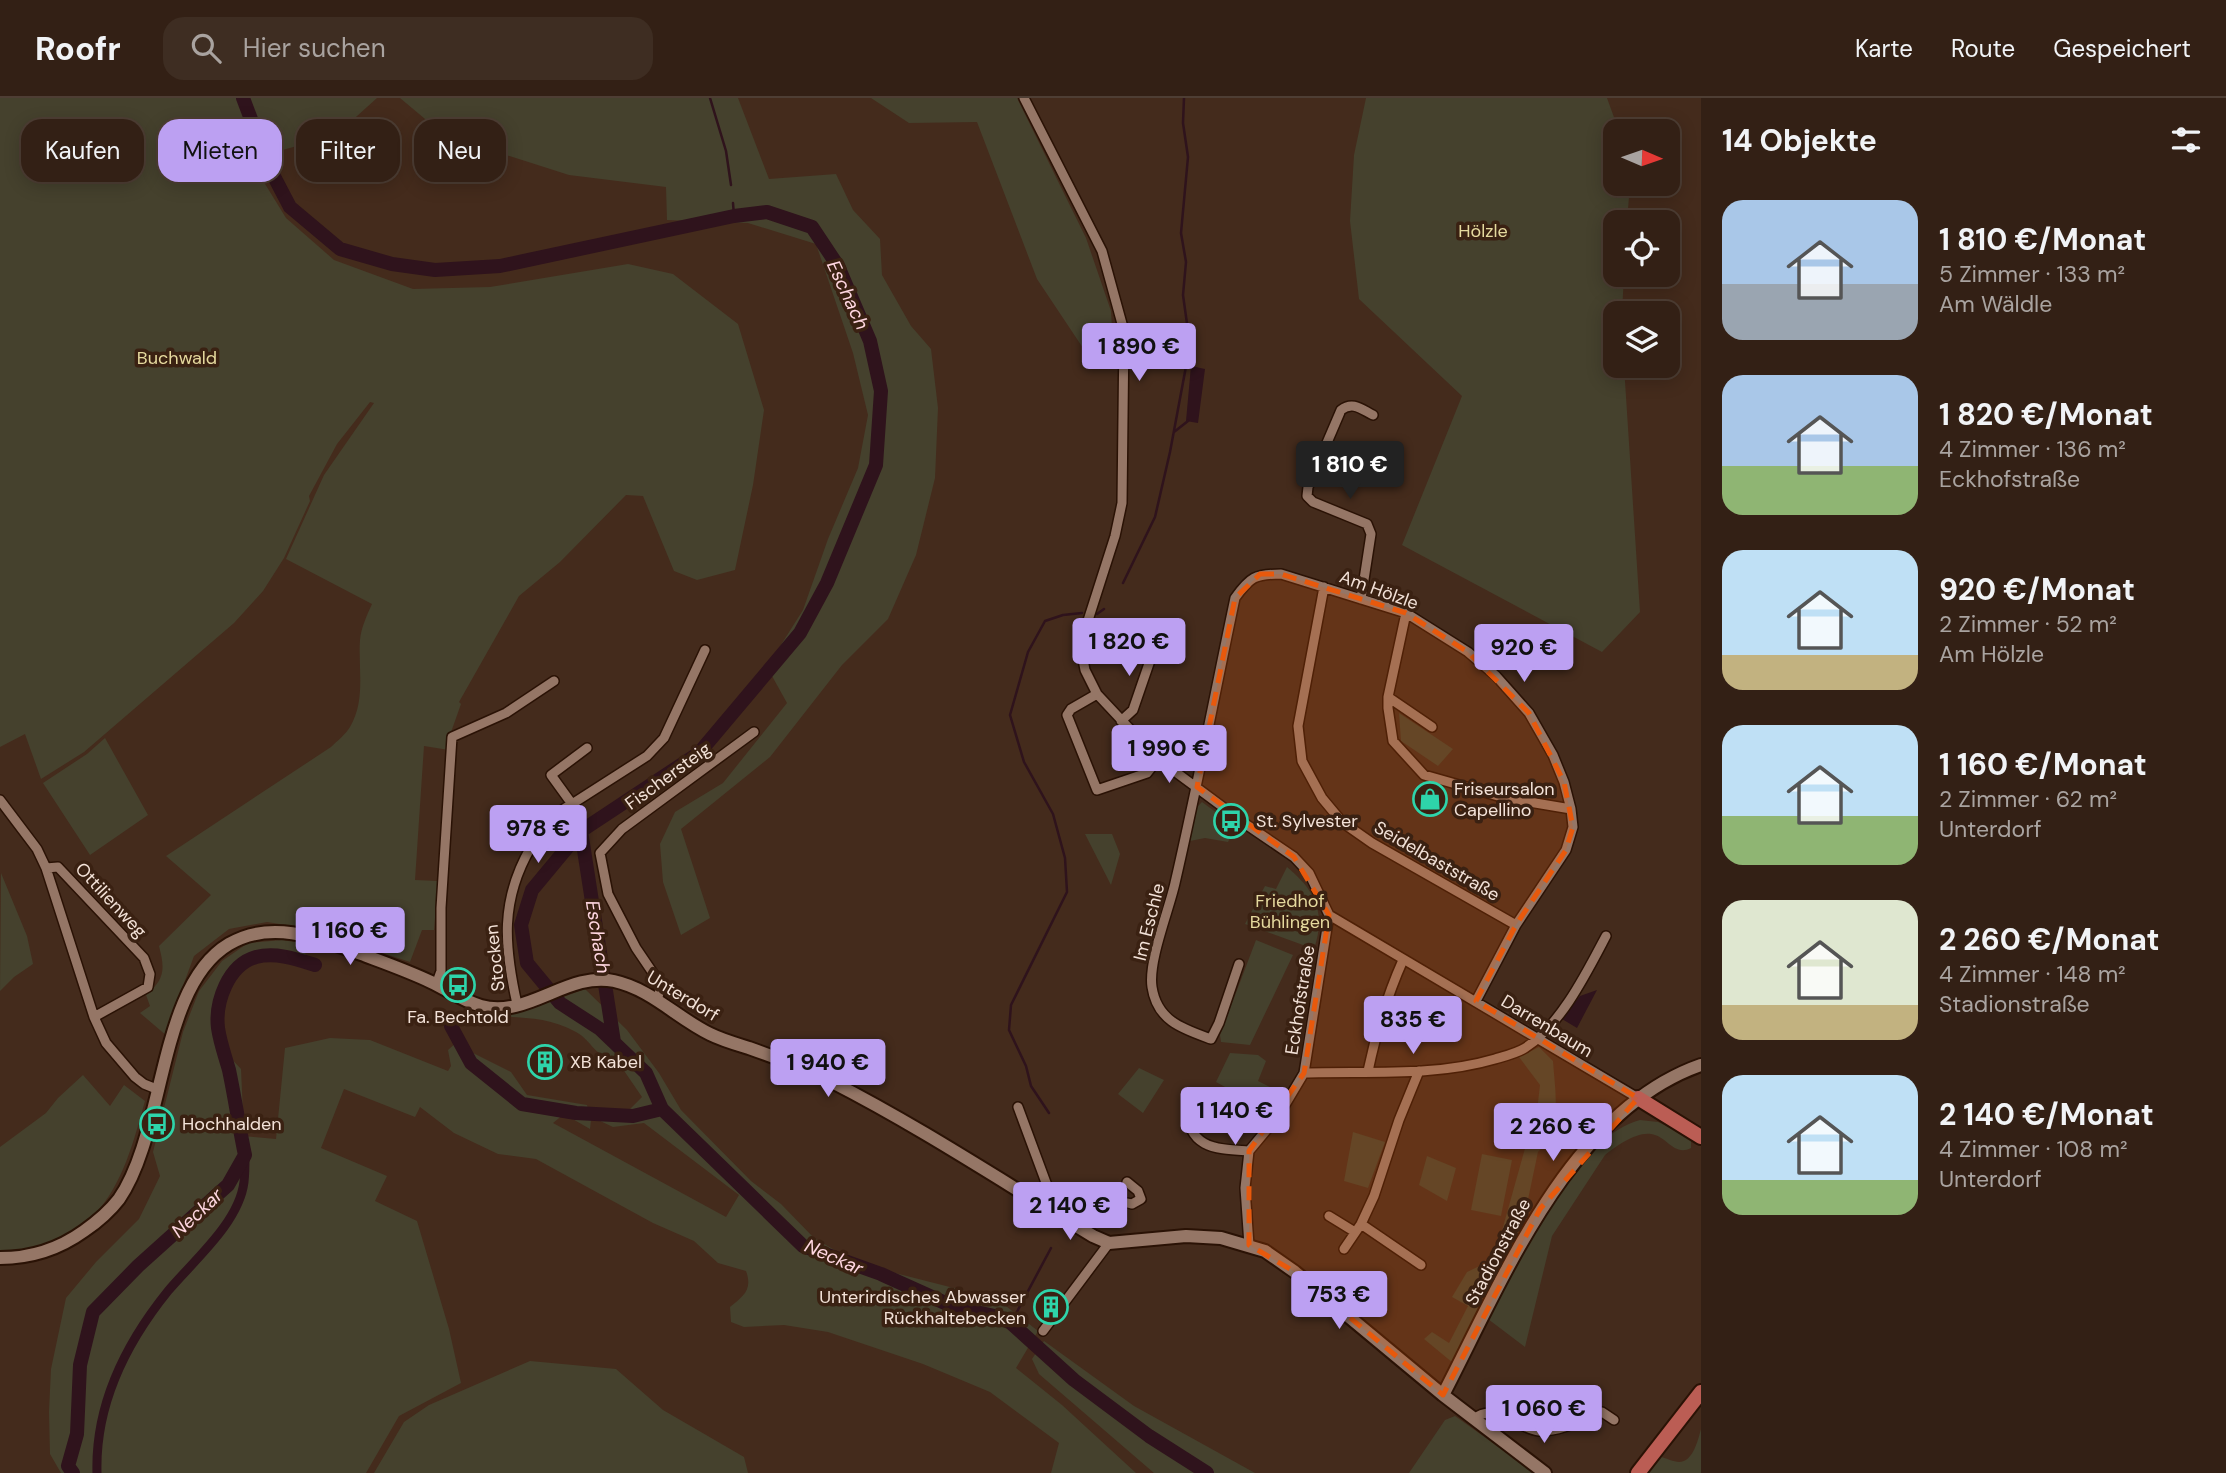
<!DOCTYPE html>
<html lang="de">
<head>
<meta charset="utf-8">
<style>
  :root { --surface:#332015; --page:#3e2d22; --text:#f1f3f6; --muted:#a9a3a0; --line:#4e3e34; --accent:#bca0f2 }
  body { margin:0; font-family:"DM Sans",sans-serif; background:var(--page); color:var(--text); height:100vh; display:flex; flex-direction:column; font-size:26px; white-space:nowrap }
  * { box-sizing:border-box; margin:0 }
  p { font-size:23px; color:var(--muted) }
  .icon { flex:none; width:38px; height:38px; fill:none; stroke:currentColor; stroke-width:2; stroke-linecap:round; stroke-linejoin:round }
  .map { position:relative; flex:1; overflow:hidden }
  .drawer { display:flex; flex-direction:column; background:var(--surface); width:525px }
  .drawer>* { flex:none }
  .guide { position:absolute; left:21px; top:21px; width:665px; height:63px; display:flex; gap:14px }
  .needle { width:46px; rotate:92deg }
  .tools { position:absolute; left:1603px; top:21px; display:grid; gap:14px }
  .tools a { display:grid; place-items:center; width:77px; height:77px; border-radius:14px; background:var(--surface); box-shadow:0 4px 18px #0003,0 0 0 2px var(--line); font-size:35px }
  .price { position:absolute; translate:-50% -60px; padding:0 16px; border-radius:7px; background:var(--accent); color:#111; font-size:23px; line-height:46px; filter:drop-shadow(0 2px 4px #0008) }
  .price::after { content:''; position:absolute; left:50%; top:42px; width:21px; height:16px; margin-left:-10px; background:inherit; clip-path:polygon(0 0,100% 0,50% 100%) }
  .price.selected { background:#222; color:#fff }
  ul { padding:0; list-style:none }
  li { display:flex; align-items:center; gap:21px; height:175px; padding:0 21px }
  li span { display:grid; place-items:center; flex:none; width:196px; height:140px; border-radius:21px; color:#555 }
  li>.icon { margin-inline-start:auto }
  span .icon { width:84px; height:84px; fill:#fffc; stroke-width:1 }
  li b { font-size:30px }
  h2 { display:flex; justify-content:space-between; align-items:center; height:84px; padding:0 21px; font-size:30px }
  .pill { padding:0 24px; border-radius:21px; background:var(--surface); box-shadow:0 4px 18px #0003,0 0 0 2px var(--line); font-size:24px; line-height:63px }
  .pill.selected { background:var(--accent); color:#111 }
  header { display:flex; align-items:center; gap:42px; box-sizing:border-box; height:98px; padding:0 35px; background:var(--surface); border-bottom:2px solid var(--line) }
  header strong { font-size:33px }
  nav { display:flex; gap:38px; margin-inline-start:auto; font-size:24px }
  .search { width:490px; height:63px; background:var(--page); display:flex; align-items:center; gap:18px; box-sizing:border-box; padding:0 24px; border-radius:21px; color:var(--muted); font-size:26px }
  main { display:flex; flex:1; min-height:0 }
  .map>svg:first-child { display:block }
</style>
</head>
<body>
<header>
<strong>Roofr</strong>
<div class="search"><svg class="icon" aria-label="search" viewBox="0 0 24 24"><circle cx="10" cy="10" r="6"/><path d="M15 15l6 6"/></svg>Hier suchen</div>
<nav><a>Karte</a><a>Route</a><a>Gespeichert</a></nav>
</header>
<main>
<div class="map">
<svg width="1701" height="1375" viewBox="0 0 1701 1375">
  <rect width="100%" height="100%" fill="#442b1c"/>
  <path fill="#45412d" d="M0,0H377L336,37L279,53L254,68L286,120L334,162L413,191L490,189L628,166L673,176L738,226L764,312L753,387L735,472L697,482L674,473L643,398L626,397L560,464L519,498L459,604L461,606L450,637L449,652L424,648L415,782L438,783L434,832H422L410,864L311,831L267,824L229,831L194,858L180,896L167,938L140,915L150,908L146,897C165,881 165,871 159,848L211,797L166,758L331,649C337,643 346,636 350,629C366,602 358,571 360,542C361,530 367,517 372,506L286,461L324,377L374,305L370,304L337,346L309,398L310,403L284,460L263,493L234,525L84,654L41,681L25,636L0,649Z
    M400,0H738L769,81L836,76L853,112L880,141L882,177L911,228L931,251L938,310L935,380L916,457L888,521L842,567L770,659L681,731L710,820L681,837L663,784L660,746L675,714L723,685L787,605L767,569L803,512L828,441L858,370L868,317L853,255L816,146L748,125L667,122L666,89L569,77L503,56L437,31Z
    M871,0H1017L1086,140L1111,213L1113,246L1087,256L1037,181L977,24L909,25Z
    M1366,0H1607L1619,33H1615V86H1630L1627,124H1615V177H1624L1622,215H1615V268H1624L1640,514L1602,554L1402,447L1462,298L1359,201L1350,123L1354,57Z
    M1399,615L1453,651L1438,668L1401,643Z
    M105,640L148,717L90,757L43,685L87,656Z
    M1202,704L1236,729L1228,744L1205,740L1190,743L1197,709Z
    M1085,736H1112L1120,756L1111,787Z
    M1287,769C1316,793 1326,815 1314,851L1245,826L1265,788L1276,791Z
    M1,775L27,838L33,866L14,879L0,893Z
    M282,842L307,846L304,865L283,861L258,860L238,873L224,898L220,918L227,956L241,971L244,1038L276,1041L285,950L330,940L370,942L448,973L451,968L448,952L458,943L473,955L511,974L527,997L587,1007L591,1022L590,1031L564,1016L553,1025L726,1119L739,1097L644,1025L613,1029L598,1022V1010L628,1013L642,999L616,961C590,956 595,945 576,934C549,919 525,920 495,918L533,910L585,891L627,932L659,975L681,1012L751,1083L781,1106L814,1140L843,1157L891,1174L997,1201L1038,1233L1016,1270L1062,1307L1136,1375H1051L1059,1345L990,1294L923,1266L828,1234L784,1227L744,1229L731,1224L730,1209C743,1198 753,1192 746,1173L718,1165L694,1143L653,1125L536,1061L498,1056L454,1035L420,1009L415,1019L344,991L321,1050L387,1078L375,1103L417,1123L449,1231L461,1285L399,1318L366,1375H61L50,1356L49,1314L51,1271L66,1200L96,1164L139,1121L160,1078L153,1054L183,934L199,893L222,863L248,845Z
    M1256,842L1293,857L1250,947L1221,944L1220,937Z
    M1539,949L1553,963C1555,994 1563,1030 1538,1054L1522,1130L1453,1265L1424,1241L1432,1234L1449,1245L1468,1208L1452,1199L1467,1174L1494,1161L1531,1029L1535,1030L1540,987L1519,959Z
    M1230,955L1258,957L1266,963L1258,983L1284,996L1278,1006L1273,1003L1267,1012L1216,984Z
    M1139,970L1164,982L1143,1015L1118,996Z
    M83,977L110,1008L124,987L145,1003C134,1042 123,1087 94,1117C85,1127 70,1135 58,1141C40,1149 19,1155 0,1156V1049L46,1015L58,1000Z
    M1640,1022L1658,1024L1689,1038L1691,1041V1050C1674,1059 1667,1038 1651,1036C1635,1034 1617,1048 1605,1057L1552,1138L1525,1249L1488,1221C1517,1166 1576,1038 1640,1022Z
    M1353,1034L1385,1044L1368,1090L1344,1083Z
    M1482,1056L1512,1062L1501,1118L1471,1112Z
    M1427,1058L1456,1070L1447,1103L1419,1087Z
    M1044,1243L1134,1308L1255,1375H1154L1039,1276L1032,1261Z
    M530,1263L616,1271L663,1312L744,1359L748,1375H374L404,1324L429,1307Z
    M1455,1318L1535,1375H1409L1445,1322Z
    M1701,1331V1375H1649L1661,1359C1666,1360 1674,1364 1679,1364C1693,1364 1698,1342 1701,1331Z"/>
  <path fill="#2f131c" d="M1191,268L1205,271L1198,325L1186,323Z
    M1597,892L1577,930L1562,921L1580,898Z"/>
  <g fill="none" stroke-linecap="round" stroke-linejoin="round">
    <path stroke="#2f131c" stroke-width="2.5" d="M710,0L726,53L731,87
      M733,105L734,118
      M1174,334L1188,323
      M1123,485L1155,419L1170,354L1190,247L1183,197L1186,164L1181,135L1188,59L1183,25L1184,0
      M1097,516L1104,511
      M1049,1015L1031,988L1026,968L1009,932L1011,907L1067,794L1065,760L1053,716L1024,664L1010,617L1028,554L1045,523L1063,517L1082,515
      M1011,1225L1051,1150"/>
    <path stroke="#2f131c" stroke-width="9" d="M97,1375C95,1307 126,1245 168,1193C193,1163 239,1125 244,1084C245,1075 245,1066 245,1057"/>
    <path stroke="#2f131c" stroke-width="14" d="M243,0L269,69L290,109L340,151L392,166L435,172L500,168L734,118L767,114L812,129L838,168L870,243L881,293L876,367L827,485L800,535L699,655L581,733L532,792L521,827L527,865L560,905L600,931L646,975L662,1011
      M581,733L614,944
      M451,928L471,965L522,1006L576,1015L633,1018L662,1011L803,1148L881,1176L954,1209L999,1219L1011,1225L1074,1282L1149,1338L1207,1375
      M73,1375L68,1368L77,1336L80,1267L93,1214L138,1168L228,1087L245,1057C239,1029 235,1000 229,972C225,958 220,944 218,930C215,904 228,867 256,859C276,854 296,861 315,867"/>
    <g stroke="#2a1205" stroke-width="12">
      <path id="street" d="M1024,0L1102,153L1124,233L1122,405L1115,438L1083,538L1082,556L1085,572L1097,596L1158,661L1247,727L1294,759L1309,775L1329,817L1304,975L1279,1017L1249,1053L1245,1090L1249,1147
        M1324,489L1298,628L1302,663L1322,700L1342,724L1372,745L1516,827
        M1361,501L1371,436L1367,426L1313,404L1307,398L1308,389L1341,312C1353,303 1361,311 1373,317
        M1406,515L1388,599V610L1393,643L1424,677L1505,700L1571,711
        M1097,596L1071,611L1067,617L1097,692L1147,675L1158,661
        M1388,599L1432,629
        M1121,623L1133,612L1155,548
        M0,702L37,751L46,770L94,919L106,945L135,979L144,986L159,992
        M572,706L647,658L664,640L705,552
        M46,770L58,769L144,860L150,876L148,889L94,919
        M1329,817L1638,1000
        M1239,866L1219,925L1211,941C1183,931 1157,923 1152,889C1148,863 1169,812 1175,785C1197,690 1215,595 1235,500C1250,479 1255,476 1281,476L1406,515L1468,554L1496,578L1529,615L1553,657L1564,684L1571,711L1573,729L1566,752L1516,827L1476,903
        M436,887L441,873V810L452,639L506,615L554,583
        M657,902L660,892L657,881L636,850L608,796L600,755L622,731L754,634
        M517,906C504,848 500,802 531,749C542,731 553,716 572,706L551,677L587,650
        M1368,973C1376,935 1387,898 1403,862
        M1304,975C1368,973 1434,979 1495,961C1505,958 1517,955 1525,950C1561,927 1587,874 1606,838
        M1187,1008C1187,1051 1216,1051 1249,1053
        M1018,1009L1048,1090L1050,1103L1047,1110
        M1329,1118L1355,1134
        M1361,1126L1421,1167
        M1080,1131C1101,1106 1098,1098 1132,1106L1141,1101L1138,1093L1127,1084
        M1344,1151L1361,1126L1374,1098L1399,1022L1419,973
        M1043,1233L1109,1145
        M1474,1321C1495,1303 1518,1331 1539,1333C1560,1334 1584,1321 1602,1314L1614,1322"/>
    </g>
    <g stroke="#2a1205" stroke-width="16">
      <path id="secondary" d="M0,1160C31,1160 59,1151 84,1133C97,1124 109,1114 119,1101C166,1033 158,888 229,846C272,821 318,840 361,856C385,865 408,873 431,884C448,892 463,903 481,908C527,921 568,873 614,883C651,891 677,920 710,936C722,942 736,946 749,950C777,960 805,970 832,984C922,1030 1006,1086 1093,1138L1109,1145L1186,1138L1221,1140L1265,1153L1295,1174L1443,1297L1545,1375
        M1443,1297C1503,1182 1569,1013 1701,967"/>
    </g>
    <g stroke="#2a1205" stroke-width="18">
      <path id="primary" d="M1638,1000L1701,1039
        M1638,1375L1701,1294"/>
    </g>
    <use href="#street" stroke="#957666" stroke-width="9"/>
    <use href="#secondary" stroke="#957666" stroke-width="12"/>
    <use href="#primary" stroke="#bb5d54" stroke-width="14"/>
  </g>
  <path fill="#e8590c" fill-opacity="0.2" stroke="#e8590c" stroke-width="5" stroke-dasharray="14 9" stroke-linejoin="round" d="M1260,476H1281L1406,515L1468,554L1529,615L1564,684L1573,729L1566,752L1516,827L1476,903L1638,1000L1540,1111L1443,1297L1295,1174L1249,1147V1053L1304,975L1329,817L1294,759L1197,689L1235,500Z"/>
  <defs>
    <g id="shop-ring" transform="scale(1.75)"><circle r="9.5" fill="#3a2112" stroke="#2ed4aa" stroke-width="1.5"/><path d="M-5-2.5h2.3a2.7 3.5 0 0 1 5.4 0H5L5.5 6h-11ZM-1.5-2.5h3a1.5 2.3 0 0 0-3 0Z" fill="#2ed4aa"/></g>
    <g id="bus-ring" transform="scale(1.75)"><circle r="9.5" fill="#3a2112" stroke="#2ed4aa" stroke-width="1.5"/><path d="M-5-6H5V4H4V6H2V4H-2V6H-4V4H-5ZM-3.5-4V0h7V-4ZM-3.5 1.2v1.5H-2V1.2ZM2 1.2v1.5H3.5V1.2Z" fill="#2ed4aa"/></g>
    <g id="building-ring" transform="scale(1.75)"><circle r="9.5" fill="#3a2112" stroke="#2ed4aa" stroke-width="1.5"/><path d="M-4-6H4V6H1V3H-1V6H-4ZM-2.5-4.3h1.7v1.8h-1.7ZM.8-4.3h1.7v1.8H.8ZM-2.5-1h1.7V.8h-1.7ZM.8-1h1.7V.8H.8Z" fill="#2ed4aa"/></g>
  </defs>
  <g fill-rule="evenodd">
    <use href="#shop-ring" x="1430" y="701"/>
    <use href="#bus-ring" x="1231" y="723"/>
    <use href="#bus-ring" x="458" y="887"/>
    <use href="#building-ring" x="545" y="964"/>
    <use href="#bus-ring" x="157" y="1026"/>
    <use href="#building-ring" x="1051" y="1209"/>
  </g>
  <g text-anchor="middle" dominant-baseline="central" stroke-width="7" stroke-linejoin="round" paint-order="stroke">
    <g font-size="18" fill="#e5d99e" stroke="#3a2112">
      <text x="1483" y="133">Hölzle</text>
      <text x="177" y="260">Buchwald</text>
      <text x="1290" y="803">Friedhof<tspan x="1290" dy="21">Bühlingen</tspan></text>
    </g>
    <g font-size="18" fill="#f3e2d8" stroke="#3a2112">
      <text transform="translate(1379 492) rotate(20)">Am Hölzle</text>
      <text transform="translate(668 678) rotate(-36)">Fischersteig</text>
      <text transform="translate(1437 763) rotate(30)">Seidelbaststraße</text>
      <text transform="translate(111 802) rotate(47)">Ottilienweg</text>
      <text transform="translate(1149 824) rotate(-76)">Im Eschle</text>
      <text transform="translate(495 860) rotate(-96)">Stocken</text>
      <text transform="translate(683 898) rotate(31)">Unterdorf</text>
      <text transform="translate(1300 902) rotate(-81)">Eckhofstraße</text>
      <text transform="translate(1547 928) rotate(31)">Darrenbaum</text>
      <text transform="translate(1498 1154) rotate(-62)">Stadionstraße</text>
    </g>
    <g font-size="18" fill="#f3e2d8" stroke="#3a2112" text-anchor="start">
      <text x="1454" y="691">Friseursalon<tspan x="1454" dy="21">Capellino</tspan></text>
      <text x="1256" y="723">St. Sylvester</text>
      <text x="458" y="919" text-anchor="middle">Fa. Bechtold</text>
      <text x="570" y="964">XB Kabel</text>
      <text x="182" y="1026">Hochhalden</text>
      <text x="1026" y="1199" text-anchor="end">Unterirdisches Abwasser<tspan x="1026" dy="21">Rückhaltebecken</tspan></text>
    </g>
    <g font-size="19" font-style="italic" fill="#ffd7e1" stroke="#3a2112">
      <text transform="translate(848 197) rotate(65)">Eschach</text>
      <text transform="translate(598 839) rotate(81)">Eschach</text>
      <text transform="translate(197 1115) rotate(-43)">Neckar</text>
      <text transform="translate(834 1159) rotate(24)">Neckar</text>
    </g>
  </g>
</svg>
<div class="tools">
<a><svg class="needle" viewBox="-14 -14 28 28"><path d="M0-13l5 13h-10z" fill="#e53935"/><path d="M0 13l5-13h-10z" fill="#a9a3a0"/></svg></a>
<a><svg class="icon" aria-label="locate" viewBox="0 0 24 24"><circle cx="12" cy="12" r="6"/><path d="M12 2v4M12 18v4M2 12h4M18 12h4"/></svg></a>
<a><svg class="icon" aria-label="layers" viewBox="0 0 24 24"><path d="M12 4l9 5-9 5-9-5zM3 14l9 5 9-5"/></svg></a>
</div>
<b class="price" style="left:1139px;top:285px">1 890 €</b>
<b class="price selected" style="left:1350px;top:403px">1 810 €</b>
<b class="price" style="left:1129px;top:580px">1 820 €</b>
<b class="price" style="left:1524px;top:586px">920 €</b>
<b class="price" style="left:1169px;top:687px">1 990 €</b>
<b class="price" style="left:538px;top:767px">978 €</b>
<b class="price" style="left:350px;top:869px">1 160 €</b>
<b class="price" style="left:1413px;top:958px">835 €</b>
<b class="price" style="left:828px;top:1001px">1 940 €</b>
<b class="price" style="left:1235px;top:1049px">1 140 €</b>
<b class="price" style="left:1553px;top:1065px">2 260 €</b>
<b class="price" style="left:1070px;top:1144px">2 140 €</b>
<b class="price" style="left:1339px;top:1233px">753 €</b>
<b class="price" style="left:1544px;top:1347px">1 060 €</b>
<div class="guide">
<a class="pill">Kaufen</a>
<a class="pill selected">Mieten</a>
<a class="pill">Filter</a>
<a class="pill">Neu</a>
</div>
</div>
<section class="drawer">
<h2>14 Objekte<svg class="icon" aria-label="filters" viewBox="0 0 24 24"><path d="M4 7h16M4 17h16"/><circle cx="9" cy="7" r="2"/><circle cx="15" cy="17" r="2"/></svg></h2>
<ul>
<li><span style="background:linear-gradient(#a9c7e8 60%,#9aa5b1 0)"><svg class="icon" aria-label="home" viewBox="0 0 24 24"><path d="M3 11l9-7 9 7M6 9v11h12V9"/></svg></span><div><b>1 810 €/Monat</b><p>5 Zimmer · 133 m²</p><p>Am Wäldle</p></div></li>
<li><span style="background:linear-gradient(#a9c7e8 65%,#8fb573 0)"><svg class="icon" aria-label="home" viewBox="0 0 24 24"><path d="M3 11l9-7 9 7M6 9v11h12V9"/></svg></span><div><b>1 820 €/Monat</b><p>4 Zimmer · 136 m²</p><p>Eckhofstraße</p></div></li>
<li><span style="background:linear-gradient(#bfe0f5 75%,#c2b280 0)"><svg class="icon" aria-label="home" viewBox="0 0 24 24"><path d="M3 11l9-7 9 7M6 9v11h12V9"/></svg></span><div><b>920 €/Monat</b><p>2 Zimmer · 52 m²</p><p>Am Hölzle</p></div></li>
<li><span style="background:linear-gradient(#bfe0f5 65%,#8fb573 0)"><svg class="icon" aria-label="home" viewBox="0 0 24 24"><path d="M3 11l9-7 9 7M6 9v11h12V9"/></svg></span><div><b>1 160 €/Monat</b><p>2 Zimmer · 62 m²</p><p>Unterdorf</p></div></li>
<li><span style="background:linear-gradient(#dfe7d0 75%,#c2b280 0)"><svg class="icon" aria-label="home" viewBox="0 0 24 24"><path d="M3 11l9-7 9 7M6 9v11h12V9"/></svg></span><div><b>2 260 €/Monat</b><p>4 Zimmer · 148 m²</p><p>Stadionstraße</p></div></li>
<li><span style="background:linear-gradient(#bfe0f5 75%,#8fb573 0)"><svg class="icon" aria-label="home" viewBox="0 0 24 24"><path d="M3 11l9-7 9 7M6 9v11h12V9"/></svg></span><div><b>2 140 €/Monat</b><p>4 Zimmer · 108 m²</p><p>Unterdorf</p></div></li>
</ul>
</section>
</main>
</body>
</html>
